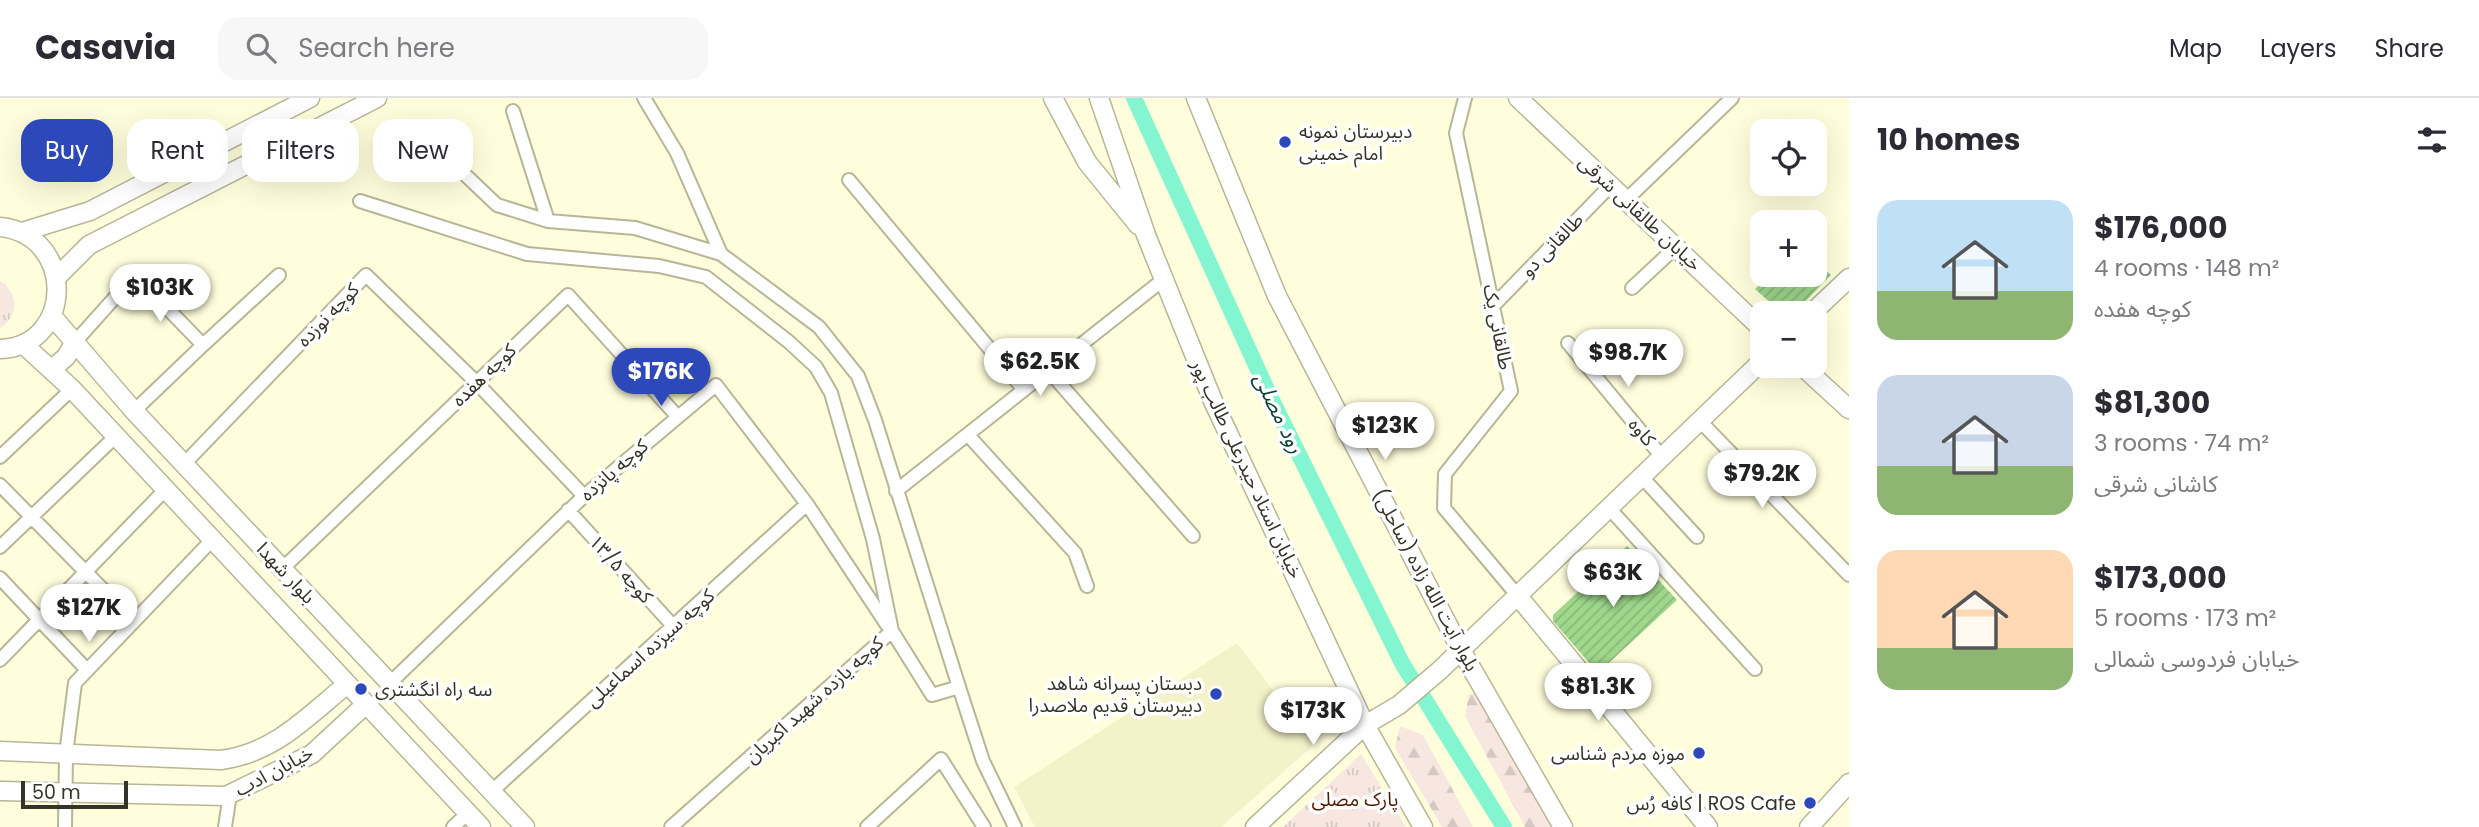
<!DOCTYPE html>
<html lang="en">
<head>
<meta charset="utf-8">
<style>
  :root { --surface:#fff; --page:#f7f7f7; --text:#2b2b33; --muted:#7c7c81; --line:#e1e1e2; --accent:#2d49b9 }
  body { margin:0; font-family:Poppins,"Noto Sans Arabic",sans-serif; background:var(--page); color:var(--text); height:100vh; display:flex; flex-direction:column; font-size:26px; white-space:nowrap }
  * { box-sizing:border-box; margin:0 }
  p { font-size:23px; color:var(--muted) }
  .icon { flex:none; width:38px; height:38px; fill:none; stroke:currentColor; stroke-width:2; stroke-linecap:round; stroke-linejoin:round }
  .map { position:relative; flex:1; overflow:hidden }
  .side { display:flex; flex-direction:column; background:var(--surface); width:630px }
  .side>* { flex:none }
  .guide { position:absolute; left:21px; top:21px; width:665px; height:63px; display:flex; gap:14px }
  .fabs { position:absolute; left:1750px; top:21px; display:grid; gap:14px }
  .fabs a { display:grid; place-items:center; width:77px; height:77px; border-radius:14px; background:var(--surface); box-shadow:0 7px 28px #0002; font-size:35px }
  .scale { position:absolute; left:21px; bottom:18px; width:107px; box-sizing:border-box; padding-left:7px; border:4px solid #343327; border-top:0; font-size:19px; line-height:24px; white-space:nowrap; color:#343327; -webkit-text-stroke:5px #fff; paint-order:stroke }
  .price { position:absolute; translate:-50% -60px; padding:0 16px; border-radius:24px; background:#fff; color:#222; font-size:23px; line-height:46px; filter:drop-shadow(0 2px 4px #0008) }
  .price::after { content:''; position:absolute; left:50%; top:42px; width:21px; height:16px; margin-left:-10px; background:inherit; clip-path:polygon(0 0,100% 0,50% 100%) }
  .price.on { background:var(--accent); color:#fff }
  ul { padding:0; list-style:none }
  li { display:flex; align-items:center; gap:21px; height:175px; padding:0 28px }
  li span { display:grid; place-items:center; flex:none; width:196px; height:140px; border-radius:21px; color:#555 }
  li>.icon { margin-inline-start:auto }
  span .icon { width:84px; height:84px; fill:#fffc; stroke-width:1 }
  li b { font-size:30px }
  h2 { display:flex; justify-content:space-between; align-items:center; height:84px; padding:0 28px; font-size:30px }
  .tag { padding:0 24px; border-radius:21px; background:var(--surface); box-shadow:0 7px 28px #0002; font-size:24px; line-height:63px }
  .tag.on { background:var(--accent); color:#fff }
  header { display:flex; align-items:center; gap:42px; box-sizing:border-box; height:98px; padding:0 35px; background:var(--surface); border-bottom:2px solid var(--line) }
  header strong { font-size:33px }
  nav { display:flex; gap:38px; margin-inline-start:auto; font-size:24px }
  .search { width:490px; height:63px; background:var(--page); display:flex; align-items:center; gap:18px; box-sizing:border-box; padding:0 24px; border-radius:21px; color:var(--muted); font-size:26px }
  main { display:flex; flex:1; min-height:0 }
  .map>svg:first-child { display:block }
</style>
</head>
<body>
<header>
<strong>Casavia</strong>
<div class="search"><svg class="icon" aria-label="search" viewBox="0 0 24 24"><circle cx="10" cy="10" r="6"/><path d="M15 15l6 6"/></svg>Search here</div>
<nav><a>Map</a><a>Layers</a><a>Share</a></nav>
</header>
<main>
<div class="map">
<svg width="1849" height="729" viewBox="0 0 1849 729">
  <defs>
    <pattern id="grass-tufts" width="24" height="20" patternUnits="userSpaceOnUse" patternTransform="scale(1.75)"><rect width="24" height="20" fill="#f8e7e1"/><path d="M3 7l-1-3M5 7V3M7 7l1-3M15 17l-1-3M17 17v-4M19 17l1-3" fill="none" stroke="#d5c7c1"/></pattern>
    <pattern id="forest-firs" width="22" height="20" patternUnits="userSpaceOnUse" patternTransform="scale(1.75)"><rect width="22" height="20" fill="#f8e7e1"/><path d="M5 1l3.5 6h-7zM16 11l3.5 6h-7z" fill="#d5c7c1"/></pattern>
    <pattern id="building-hatch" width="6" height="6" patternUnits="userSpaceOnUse" patternTransform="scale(1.75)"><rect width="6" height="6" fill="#9fd78c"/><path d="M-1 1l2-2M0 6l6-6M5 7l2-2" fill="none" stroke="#8ab979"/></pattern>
  </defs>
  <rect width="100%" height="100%" fill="#fffedc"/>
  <path fill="#f3f2c9" d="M1237,545L1314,647L1221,729H1035L1014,689Z"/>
  <path fill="url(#grass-tufts)" d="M0,183C19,195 19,218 0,230Z
    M1361,656L1406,729H1283Z"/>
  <path fill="url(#forest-firs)" d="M1480,594L1554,729H1525L1465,618L1469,596Z
    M1400,628L1423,637L1473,729H1442L1395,650Z"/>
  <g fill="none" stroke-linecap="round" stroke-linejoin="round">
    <path stroke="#83f5d0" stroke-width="16" d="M1134,0L1269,296L1402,565L1504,729"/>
  </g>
  <path fill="url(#building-hatch)" d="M1815,162L1831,177L1794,215H1782L1755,191L1769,177H1815Z
    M1627,448L1677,502L1598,575L1553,523V517Z"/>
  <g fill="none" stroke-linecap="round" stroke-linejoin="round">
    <g stroke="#b7b696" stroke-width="16">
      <path id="street" d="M644,0L677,55L721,156
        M1465,0L1456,35L1511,293L1445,376L1444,410L1517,497
        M513,13L548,123
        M437,50L497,107L548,123L635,130L721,156L819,229L858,278L875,322L959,589
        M849,82L1024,292
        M1626,102L1732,0
        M360,103L527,156L659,168L706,179L789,244L816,269L831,295L873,441L892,533
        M1632,190L1676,149
        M1494,207L1610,88
        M75,244L135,177L203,247L134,313
        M1568,245L1662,359
        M203,247L279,177
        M1049,273L1193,438
        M1700,323L1849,477
        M968,337L1075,455L1087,488
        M0,359L72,291
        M184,366L366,177L476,284L584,398
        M1641,378L1697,439
        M0,387L134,523
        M896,393L1164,181
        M1609,410L1755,571
        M568,412L674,529
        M0,449L116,338
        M282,471L568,197L677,318
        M0,480L87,572
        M0,562L165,392
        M390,585L584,398L716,287L807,406L887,527
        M491,694L807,406
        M65,729L66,656L75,585L212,442
        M225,729L230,696
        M453,729L468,715
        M671,729L892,533L932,597L959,589L983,663L1015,729
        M867,729L941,661L984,729"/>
    </g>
    <g stroke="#b7b696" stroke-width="21">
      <path id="secondary" d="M1053,0L1087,64L1138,127
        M1099,0L1146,137L1213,303L1365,627L1423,729
        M1196,0L1277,198L1461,552L1563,729
        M1518,0L1762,231
        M0,129C76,137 75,248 0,251
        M22,134L90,113L310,0
        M57,179L89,147L377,0
        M1812,215L1849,180
        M52,218L134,313L525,729
        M23,246L72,291L481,729
        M1802,268L1849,311
        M52,271L66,259L75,244
        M1517,497L1708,729
        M0,653L221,662C274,655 306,620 346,587
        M0,693L226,698L312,656L365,607
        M1255,729L1365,627L1399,607L1439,573L1762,263
        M1809,729L1849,685"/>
    </g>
    <use href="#street" stroke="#fff" stroke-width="12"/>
    <use href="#secondary" stroke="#fff" stroke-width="18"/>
  </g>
  <g fill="#2d49b9" stroke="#fff" stroke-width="2.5">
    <circle cx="1285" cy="44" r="7"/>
    <circle cx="361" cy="591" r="7"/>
    <circle cx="1216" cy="596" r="7"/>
    <circle cx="1699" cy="655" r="7"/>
    <circle cx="1810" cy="705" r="7"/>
  </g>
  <g text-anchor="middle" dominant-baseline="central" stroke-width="7" stroke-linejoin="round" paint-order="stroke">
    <g font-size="19" fill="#343327" stroke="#fff" text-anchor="end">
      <text x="1299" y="33" text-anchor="start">دبیرستان نمونه<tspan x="1299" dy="22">امام خمینی</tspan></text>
      <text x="1202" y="585">دبستان پسرانه شاهد<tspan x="1202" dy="22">دبیرستان قدیم ملاصدرا</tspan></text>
      <text x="375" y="591" text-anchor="start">سه راه انگشتری</text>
      <text x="1685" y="655">موزه مردم شناسی</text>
      <text x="1796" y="705">کافه رُس | ROS Cafe</text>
    </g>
    <g font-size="19" fill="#343327" stroke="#fff">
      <text transform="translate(1640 115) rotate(43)">خیابان طالقانی شرقی</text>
      <text transform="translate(1552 147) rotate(-46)">طالقانی دو</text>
      <text transform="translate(328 217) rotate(-46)">کوچه نوزده</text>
      <text transform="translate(1498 229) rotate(79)">طالقانی یک</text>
      <text transform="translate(484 277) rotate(-44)">کوچه هفده</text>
      <text transform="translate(1642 334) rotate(50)">کاوه</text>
      <text transform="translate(1247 371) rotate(65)">خیابان استاد حیدرعلی طالب پور</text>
      <text transform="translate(614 372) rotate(-41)">کوچه پانزده</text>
      <text transform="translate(621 471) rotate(48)">کوچه ۱۳/۵</text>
      <text transform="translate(286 475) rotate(47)">بلوار شهدا</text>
      <text transform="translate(1426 482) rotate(62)">بلوار آیت الله زاده (ساحلی)</text>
      <text transform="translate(650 550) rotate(-42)">کوچه سیزده اسماعیلی</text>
      <text transform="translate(814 602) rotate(-42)">کوچه یازده شهید اکبریان</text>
      <text transform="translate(274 673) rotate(-28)">خیابان ادب</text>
    </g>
    <g font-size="19" fill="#4f1802" stroke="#fff">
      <text x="1355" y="701">پارک مصلی</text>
    </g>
    <g font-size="21" font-style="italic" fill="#0c4032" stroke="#fff">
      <text transform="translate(1279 315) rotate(64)">رود مصلی</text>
    </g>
  </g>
</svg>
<div class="fabs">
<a><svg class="icon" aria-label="locate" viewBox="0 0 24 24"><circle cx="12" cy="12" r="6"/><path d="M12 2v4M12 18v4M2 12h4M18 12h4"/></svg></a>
<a>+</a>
<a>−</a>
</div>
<div class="scale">50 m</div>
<b class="price" style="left:160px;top:226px">$103K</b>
<b class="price" style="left:1628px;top:291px">$98.7K</b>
<b class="price" style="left:1040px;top:300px">$62.5K</b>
<b class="price on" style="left:661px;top:310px">$176K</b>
<b class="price" style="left:1385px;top:364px">$123K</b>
<b class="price" style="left:1762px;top:412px">$79.2K</b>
<b class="price" style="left:1613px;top:511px">$63K</b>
<b class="price" style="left:89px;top:546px">$127K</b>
<b class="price" style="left:1598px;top:625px">$81.3K</b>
<b class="price" style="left:1313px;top:649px">$173K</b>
<div class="guide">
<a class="tag on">Buy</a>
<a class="tag">Rent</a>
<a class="tag">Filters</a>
<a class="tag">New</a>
</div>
</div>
<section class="side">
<h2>10 homes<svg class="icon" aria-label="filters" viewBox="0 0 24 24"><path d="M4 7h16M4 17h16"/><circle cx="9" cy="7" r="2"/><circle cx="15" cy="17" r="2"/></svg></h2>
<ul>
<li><span style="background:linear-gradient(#bfe0f5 65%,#8fb573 0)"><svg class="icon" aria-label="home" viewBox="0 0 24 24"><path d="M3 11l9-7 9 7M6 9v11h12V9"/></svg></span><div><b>$176,000</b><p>4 rooms · 148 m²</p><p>کوچه هفده</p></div></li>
<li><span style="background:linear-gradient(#c9d6e8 65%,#8fb573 0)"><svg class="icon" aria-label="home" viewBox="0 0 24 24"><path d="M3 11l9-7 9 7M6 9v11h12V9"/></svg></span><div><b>$81,300</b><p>3 rooms · 74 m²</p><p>کاشانی شرقی</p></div></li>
<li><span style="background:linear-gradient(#ffd9b3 70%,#8fb573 0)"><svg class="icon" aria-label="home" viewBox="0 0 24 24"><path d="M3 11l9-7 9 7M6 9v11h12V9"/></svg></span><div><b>$173,000</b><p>5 rooms · 173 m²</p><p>خیابان فردوسی شمالی</p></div></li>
</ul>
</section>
</main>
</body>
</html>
